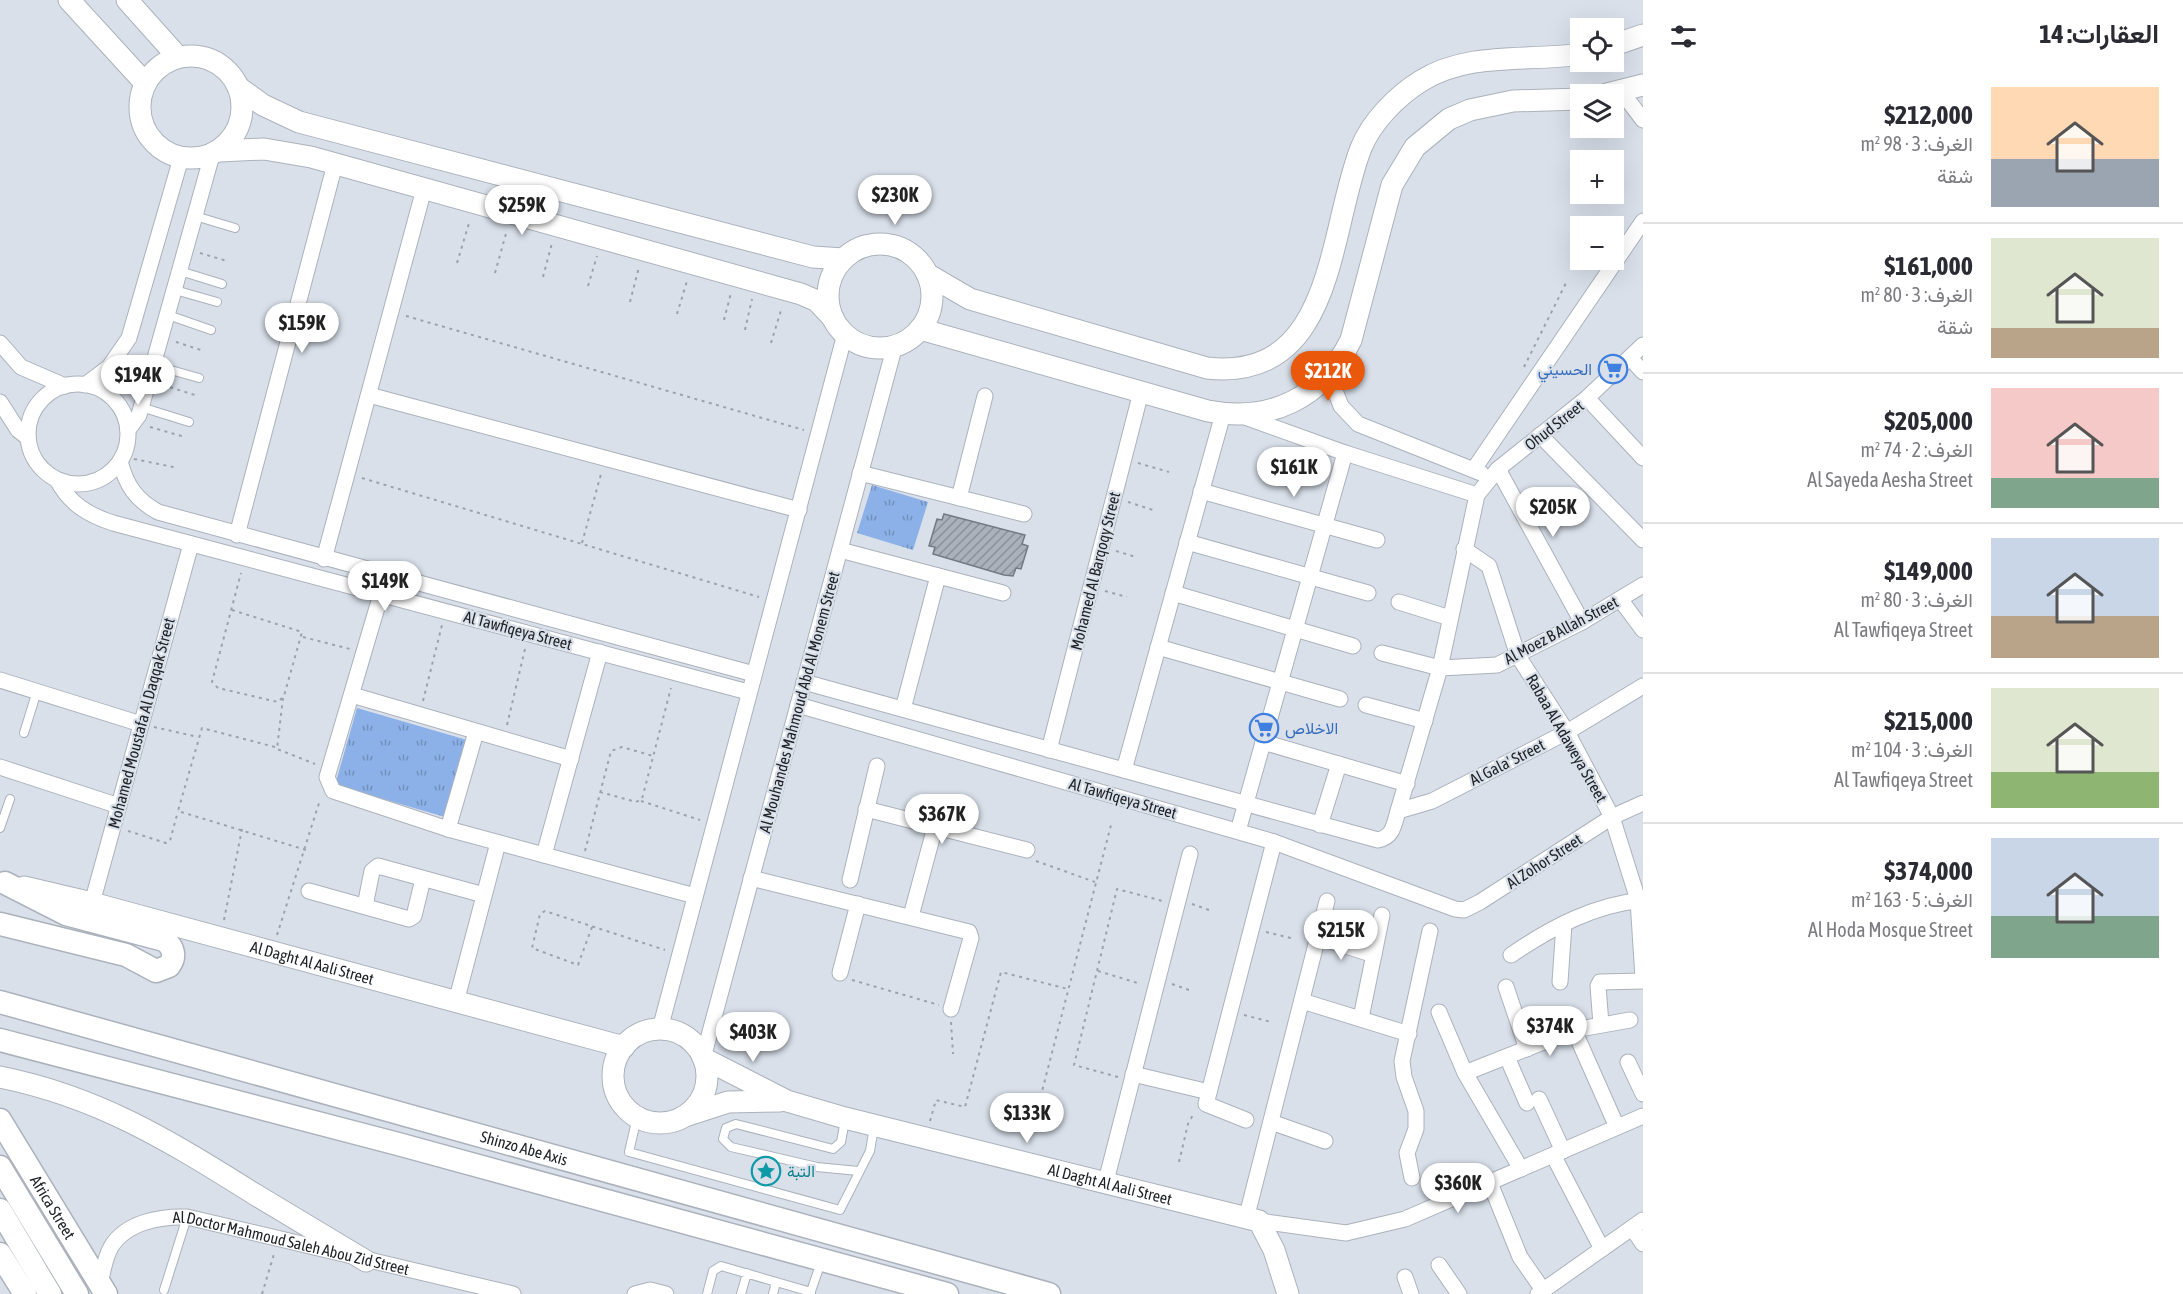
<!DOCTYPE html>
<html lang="ar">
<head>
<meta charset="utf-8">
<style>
  :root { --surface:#fff; --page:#f7f7f7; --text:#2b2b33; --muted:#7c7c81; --line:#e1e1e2; --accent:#ea580c }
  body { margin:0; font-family:"Asap Condensed",Vazirmatn,sans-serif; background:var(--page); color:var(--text); direction:rtl; height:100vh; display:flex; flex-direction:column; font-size:22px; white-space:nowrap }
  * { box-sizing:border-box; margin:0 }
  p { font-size:20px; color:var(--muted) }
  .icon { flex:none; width:33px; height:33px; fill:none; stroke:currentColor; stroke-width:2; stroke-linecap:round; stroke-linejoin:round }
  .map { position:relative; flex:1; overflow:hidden; direction:ltr }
  .panel { display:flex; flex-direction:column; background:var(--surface); width:540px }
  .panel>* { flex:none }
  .buttons { position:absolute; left:1570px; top:18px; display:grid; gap:12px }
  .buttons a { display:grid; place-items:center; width:54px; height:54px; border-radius:0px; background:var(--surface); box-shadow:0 6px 24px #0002; font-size:30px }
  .price { position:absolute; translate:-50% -51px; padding:0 14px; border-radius:21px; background:#fff; color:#222; font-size:20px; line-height:39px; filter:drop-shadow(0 2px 3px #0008) }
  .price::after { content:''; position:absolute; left:50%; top:36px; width:18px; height:14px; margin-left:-9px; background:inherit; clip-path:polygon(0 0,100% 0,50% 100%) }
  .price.current { background:var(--accent); color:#fff }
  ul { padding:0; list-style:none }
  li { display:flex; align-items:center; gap:18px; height:150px; padding:0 24px }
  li+li { border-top:2px solid var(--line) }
  li span { display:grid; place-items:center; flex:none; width:168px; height:120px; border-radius:0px; color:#555 }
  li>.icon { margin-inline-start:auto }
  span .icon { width:72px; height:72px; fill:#fffc; stroke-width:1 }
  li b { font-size:26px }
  h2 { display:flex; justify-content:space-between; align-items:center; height:72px; padding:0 24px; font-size:26px }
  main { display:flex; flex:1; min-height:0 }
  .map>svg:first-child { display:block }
</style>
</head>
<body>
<main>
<section class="panel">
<h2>العقارات: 14<svg class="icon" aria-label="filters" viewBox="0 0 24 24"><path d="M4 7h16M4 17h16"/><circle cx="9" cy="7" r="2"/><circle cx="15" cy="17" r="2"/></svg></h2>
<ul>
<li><span style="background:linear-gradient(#ffd9b3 60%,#9aa5b1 0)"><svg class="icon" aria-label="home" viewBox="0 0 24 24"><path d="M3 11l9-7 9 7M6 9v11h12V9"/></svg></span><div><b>$212,000</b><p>الغرف: 3 · 98 m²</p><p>شقة</p></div></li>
<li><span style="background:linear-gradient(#dfe7d0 75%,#b9a48a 0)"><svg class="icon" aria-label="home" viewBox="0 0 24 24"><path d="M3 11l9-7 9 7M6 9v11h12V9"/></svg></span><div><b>$161,000</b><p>الغرف: 3 · 80 m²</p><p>شقة</p></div></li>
<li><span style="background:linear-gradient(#f6c9c9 75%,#7fa58c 0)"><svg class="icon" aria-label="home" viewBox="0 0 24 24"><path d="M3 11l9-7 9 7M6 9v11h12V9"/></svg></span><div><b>$205,000</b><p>الغرف: 2 · 74 m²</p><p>Al Sayeda Aesha Street</p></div></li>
<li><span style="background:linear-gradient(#c9d6e8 65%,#b9a48a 0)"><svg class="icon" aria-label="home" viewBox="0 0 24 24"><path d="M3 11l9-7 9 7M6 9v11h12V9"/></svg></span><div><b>$149,000</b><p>الغرف: 3 · 80 m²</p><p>Al Tawfiqeya Street</p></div></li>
<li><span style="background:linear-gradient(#dfe7d0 70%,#8fb573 0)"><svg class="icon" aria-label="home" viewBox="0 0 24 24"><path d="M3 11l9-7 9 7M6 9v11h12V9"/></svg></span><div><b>$215,000</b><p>الغرف: 3 · 104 m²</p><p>Al Tawfiqeya Street</p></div></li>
<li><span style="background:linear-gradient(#c9d6e8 65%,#7fa58c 0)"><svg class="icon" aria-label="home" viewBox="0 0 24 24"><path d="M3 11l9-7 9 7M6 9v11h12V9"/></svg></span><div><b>$374,000</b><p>الغرف: 5 · 163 m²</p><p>Al Hoda Mosque Street</p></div></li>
</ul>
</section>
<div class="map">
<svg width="1643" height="1294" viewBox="0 0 1643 1294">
  <defs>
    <pattern id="park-tufts" width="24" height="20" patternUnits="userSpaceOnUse" patternTransform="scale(1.5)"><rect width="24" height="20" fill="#8bb1e8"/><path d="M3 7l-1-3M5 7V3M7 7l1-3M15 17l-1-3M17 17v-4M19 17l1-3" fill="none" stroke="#7190bc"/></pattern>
    <pattern id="building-hatch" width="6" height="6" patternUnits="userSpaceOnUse" patternTransform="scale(1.5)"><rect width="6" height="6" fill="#aab1bb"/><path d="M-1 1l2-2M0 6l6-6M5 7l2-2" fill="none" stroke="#8a9098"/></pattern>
  </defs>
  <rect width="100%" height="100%" fill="#d9e0ea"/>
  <path fill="url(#park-tufts)" d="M872,485L928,502L913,550L857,533Z
    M357,708L467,740L445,817L335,785Z"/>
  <path fill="url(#building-hatch)" stroke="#727982" stroke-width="1.5" d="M944,514L1025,535L1022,544L1028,546L1021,569L1016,568L1013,576L1004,575L933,554L935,547L929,546L937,519L942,520Z"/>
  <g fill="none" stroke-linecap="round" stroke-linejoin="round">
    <g stroke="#abb2bc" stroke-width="10">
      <path id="lane" d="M195,216L235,228
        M180,271L222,284
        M175,290L217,302
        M168,315L211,330
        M153,365L199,378
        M141,407L189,422
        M24,733L37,691
        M0,828L10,799
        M637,1117L629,1152L840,1210L870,1151L874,1127
        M845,1120L841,1142L833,1149L736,1124L726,1128L723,1139L731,1147L817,1167L858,1171
        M164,1290L187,1217
        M707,1294L713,1271L721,1266L811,1292
        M741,1294L747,1273
        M773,1294L776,1282
        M810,1294L818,1271"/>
    </g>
    <g stroke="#abb2bc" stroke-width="17">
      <g id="street">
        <path d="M1621,91L1643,120"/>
        <path d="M0,343L21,367L65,386"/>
        <path d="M1630,358L1643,372"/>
        <path d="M1329,375L1341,406L1358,424L1481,473"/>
        <circle cx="78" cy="434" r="50"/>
        <path d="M85,385L109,367L129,338L181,158"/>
        <path d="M369,395L799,510"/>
        <path d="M1587,398L1643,458"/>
        <path d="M0,402L18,430L28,438"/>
        <path d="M1242,416L1345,453L1477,495"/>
        <path d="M128,430L139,415L212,155"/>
        <path d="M1540,435L1643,540"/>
        <path d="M120,461C126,485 136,500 158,512L754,674"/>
        <path d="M1474,469L1643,221"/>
        <path d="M1498,469L1582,622"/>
        <path d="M860,473L1024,514"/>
        <path d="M57,480C70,504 88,515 113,523L748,692"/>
        <path d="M1201,491L1377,540"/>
        <path d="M959,498L985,396"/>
        <path d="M237,535L335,164"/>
        <path d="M1187,542L1368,593"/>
        <path d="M1464,549L1489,566L1518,656L1567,732L1612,817L1638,900L1643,978"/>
        <path d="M840,550L1003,593"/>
        <path d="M324,559L424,189"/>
        <path d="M1173,593L1353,646"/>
        <path d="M381,594L327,777L333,791L448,829L695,896"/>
        <path d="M1620,599L1643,630"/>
        <path d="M1399,602L1450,618"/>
        <path d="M1158,647L1340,699"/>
        <path d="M1382,653L1440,668L1497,665L1582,622L1643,585"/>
        <path d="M0,680L141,724"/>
        <path d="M804,682L1378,840C1393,837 1394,825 1398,811L1440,668L1477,495L1498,469L1587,398L1643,345"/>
        <path d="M352,695L571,759"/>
        <path d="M798,705L1274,842L1455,909L1464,910L1480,902L1612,817L1643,803"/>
        <path d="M1366,705L1425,721"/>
        <path d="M903,709L938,576"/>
        <path d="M1263,742L1407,784"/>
        <path d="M1049,750L1141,392"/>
        <path d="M0,767L119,806"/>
        <path d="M1124,770L1223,414"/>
        <path d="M866,809L1027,850"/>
        <path d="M1398,811L1432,801L1567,732L1643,686"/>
        <path d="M1320,825L1339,764"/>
        <path d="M448,829L476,732"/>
        <path d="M1238,831L1345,453"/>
        <path d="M544,855L600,652"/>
        <path d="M751,878L969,932L971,938L951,1009"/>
        <path d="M850,880L877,766"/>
        <path d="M309,891L409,919L414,916L423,879"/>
        <path d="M92,903L191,544"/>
        <path d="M365,906L372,871L378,866L484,895"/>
        <path d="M911,916L935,827"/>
        <path d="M1318,937L1374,955"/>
        <path d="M1511,955C1552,927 1594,905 1643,900"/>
        <path d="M840,973L858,904"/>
        <path d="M1560,982L1564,924"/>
        <path d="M1506,987L1527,1049"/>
        <path d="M1302,1001L1409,1034"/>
        <path d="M456,1002L498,843"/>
        <path d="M1439,1012L1465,1073L1521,1169"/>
        <path d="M1361,1018L1382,915"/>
        <path d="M1601,1024L1598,986L1600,982L1643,981"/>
        <path d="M660,1029L845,334"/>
        <path d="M1574,1030L1617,1127"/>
        <path d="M1507,1057L1527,1103"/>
        <path d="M703,1058L895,345"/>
        <path d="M1628,1062L1643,1094"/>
        <path d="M1465,1073L1574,1030L1630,1020"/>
        <path d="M1133,1074L1209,1092"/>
        <path d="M1539,1099L1563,1151"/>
        <path d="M1246,1120L1206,1104L1274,842"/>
        <path d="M1271,1122L1325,1141"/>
        <path d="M1553,1155L1602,1249"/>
        <path d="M1412,1178L1407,1153L1416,1129V1111L1404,1077L1402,1061L1430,931"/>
        <path d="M1490,1183L1520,1257L1543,1290"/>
        <path d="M1105,1185L1190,854"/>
        <path d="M1246,1219L1327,901"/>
        <path d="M1259,1221L1346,1233L1405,1219L1643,1116"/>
        <path d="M1632,1228L1643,1244"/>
        <path d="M1439,1265L1459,1294"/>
        <path d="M1405,1277L1411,1294"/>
        <path id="s1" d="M100,1283C103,1272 105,1257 111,1247C126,1222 161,1216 187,1217L513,1294"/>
        <path d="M635,1294L650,1290L666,1294"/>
        <path d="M1538,1294L1643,1220"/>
      </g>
    </g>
    <g stroke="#abb2bc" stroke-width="23">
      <g id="secondary">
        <path d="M69,0L145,83"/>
        <path d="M127,0L178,57"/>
        <path d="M1614,45L1643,35"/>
        <circle cx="191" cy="107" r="51"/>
        <path d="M238,87L263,105L299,122L813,257L843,259"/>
        <path d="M1607,94L1643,85"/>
        <path d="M219,151L264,149L311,157L801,294L817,301L833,318"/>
        <circle cx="880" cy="296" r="52"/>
        <path d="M927,274L970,299L1207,368C1335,382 1328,232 1361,148C1372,121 1397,96 1421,81C1469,51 1528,62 1581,54"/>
        <path d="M920,329L1208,411C1271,423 1322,398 1351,340L1392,185L1415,147L1449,119L1470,110L1513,101L1581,99"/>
        <path id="s2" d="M24,887L92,903L624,1047"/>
        <circle cx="660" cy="1076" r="47"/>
        <path id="s3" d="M703,1058L787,1101L845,1118L1259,1221L1274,1250L1288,1294"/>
        <path d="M0,1077C100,1097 171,1142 256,1195C292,1217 329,1239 366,1261"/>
        <path d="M688,1115L728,1102L780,1101"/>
      </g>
    </g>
    <g stroke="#abb2bc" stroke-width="25">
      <g id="primary">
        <path d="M0,924L126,955L156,971L169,966C176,957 174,947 164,940L66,914L5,883"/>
        <path id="s4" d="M0,1002L1049,1294"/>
        <path d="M0,1040L398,1144L947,1294"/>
        <path id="s5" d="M0,1120L106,1294"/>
        <path d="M0,1167L77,1294"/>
        <path d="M0,1210L50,1294"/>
        <path d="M0,1254L25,1294"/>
      </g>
    </g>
    <path stroke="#9da2aa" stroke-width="2" stroke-dasharray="3 4.5" stroke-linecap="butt" d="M200,253L227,261
      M457,263L470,220
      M495,273L507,230
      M543,277L552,243
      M588,286L597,256
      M630,302L639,267
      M677,314L687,281
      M406,316L804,430
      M724,320L731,293
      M745,330L752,299
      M176,342L204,351
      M771,343L782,307
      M1524,367L1566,283
      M163,385L195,395
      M150,427L185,437
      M134,459L178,468
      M1138,463L1169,472
      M362,478L759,597
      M1128,502L1153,510
      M582,543L601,474
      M1116,551L1136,557
      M1105,591L1127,597
      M232,610L302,632L284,696L278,702L218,688L212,682L241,573
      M303,637L350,649
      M283,698L277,749L315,764
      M423,701L442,625
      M507,725L525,649
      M154,727L198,737
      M275,747L202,728L178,811L306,850
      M600,792L636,802L642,799L671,688
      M641,801L700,820
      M128,831L166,843L170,841L178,811
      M585,851L611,751L622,747L653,756
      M1036,861L1095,882
      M1192,904L1209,910
      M224,920L242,829
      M592,927L578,965L532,948L540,914L545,911L665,950
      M1266,932L1295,939
      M277,935L320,800
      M1098,971L1141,984
      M852,980L939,1005
      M1172,984L1189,990
      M1244,1015L1271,1022
      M951,1022L953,1054
      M1118,1077L1074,1065L1117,889L1163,901
      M930,1121L936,1100L965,1107L1001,972L1068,989
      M1033,1126L1111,825
      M1179,1162L1188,1124L1194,1113
      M262,1294L274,1254"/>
    <use href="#lane" stroke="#fff" stroke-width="8"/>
    <use href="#street" stroke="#fff" stroke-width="15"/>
    <use href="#secondary" stroke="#fff" stroke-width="21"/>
    <use href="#primary" stroke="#fff" stroke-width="22"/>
  </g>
  <defs>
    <g id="supermarket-ring" transform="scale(1.5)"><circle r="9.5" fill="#d9e0ea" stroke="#3f7fe0" stroke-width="1.5"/><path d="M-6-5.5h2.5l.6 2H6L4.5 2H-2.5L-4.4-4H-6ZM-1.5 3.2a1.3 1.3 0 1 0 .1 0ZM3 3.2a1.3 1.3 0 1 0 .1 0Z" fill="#3f7fe0"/></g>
    <g id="sight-ring" transform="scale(1.5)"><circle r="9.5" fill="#d9e0ea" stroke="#0f9aa8" stroke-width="1.5"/><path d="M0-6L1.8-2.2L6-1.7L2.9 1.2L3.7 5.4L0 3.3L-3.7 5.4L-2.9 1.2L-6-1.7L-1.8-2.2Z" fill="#0f9aa8"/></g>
  </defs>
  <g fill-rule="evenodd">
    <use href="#supermarket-ring" x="1613" y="369"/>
    <use href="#supermarket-ring" x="1264" y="728"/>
    <use href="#sight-ring" x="766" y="1171"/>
  </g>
  <g text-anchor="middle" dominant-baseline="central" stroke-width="4.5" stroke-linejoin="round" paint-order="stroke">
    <g font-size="16" fill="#366cbe" stroke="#d9e0ea" text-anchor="end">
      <text x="1592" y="369">الحسيني</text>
      <text x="1285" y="728" text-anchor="start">الاخلاص</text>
    </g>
    <g font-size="16" fill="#1f2225" stroke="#d9e0ea">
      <text transform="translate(1554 425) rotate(-38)">Ohud Street</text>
      <text transform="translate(1095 571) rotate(-76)">Mohamed Al Barqoqy Street</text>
      <text transform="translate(518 630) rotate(15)">Al Tawfiqeya Street</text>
      <text transform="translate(1561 630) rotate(-28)">Al Moez B Allah Street</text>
      <text transform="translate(799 702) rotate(-75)">Al Mouhandes Mahmoud Abd Al Monem Street</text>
      <text transform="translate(141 723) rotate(-75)">Mohamed Moustafa Al Daqqak Street</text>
      <text transform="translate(1567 738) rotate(60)">Rabaa Al Adaweya Street</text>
      <text transform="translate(1507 762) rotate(-27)">Al Gala' Street</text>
      <text transform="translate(1123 798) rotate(16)">Al Tawfiqeya Street</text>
      <text transform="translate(1544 861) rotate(-33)">Al Zohor Street</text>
      <text stroke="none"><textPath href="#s2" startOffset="298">Al Daght Al Aali Street</textPath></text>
      <text stroke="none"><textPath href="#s4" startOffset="544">Shinzo Abe Axis</textPath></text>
      <text stroke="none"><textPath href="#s3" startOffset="428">Al Daght Al Aali Street</textPath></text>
      <text stroke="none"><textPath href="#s5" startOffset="102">Africa Street</textPath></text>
      <text stroke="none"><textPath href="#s1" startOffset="230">Al Doctor Mahmoud Saleh Abou Zid Street</textPath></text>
    </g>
    <g font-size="16" fill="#0d838f" stroke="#d9e0ea" text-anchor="start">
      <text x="787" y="1171">التبة</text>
    </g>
  </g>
</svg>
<div class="buttons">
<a><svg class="icon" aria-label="locate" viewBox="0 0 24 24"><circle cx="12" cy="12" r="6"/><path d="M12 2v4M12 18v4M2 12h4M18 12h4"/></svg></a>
<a><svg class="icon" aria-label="layers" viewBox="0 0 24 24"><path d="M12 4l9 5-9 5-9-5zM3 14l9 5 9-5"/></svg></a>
<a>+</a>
<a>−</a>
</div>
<b class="price" style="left:895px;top:226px">$230K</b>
<b class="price" style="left:522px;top:236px">$259K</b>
<b class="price" style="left:302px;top:354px">$159K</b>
<b class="price current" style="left:1328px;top:402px">$212K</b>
<b class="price" style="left:138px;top:406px">$194K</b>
<b class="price" style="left:1294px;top:498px">$161K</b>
<b class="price" style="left:1553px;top:538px">$205K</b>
<b class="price" style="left:385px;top:612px">$149K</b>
<b class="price" style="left:942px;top:845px">$367K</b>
<b class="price" style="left:1341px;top:961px">$215K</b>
<b class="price" style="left:1550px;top:1057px">$374K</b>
<b class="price" style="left:753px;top:1063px">$403K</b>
<b class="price" style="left:1027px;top:1144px">$133K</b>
<b class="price" style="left:1458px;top:1214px">$360K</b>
</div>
</main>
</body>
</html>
